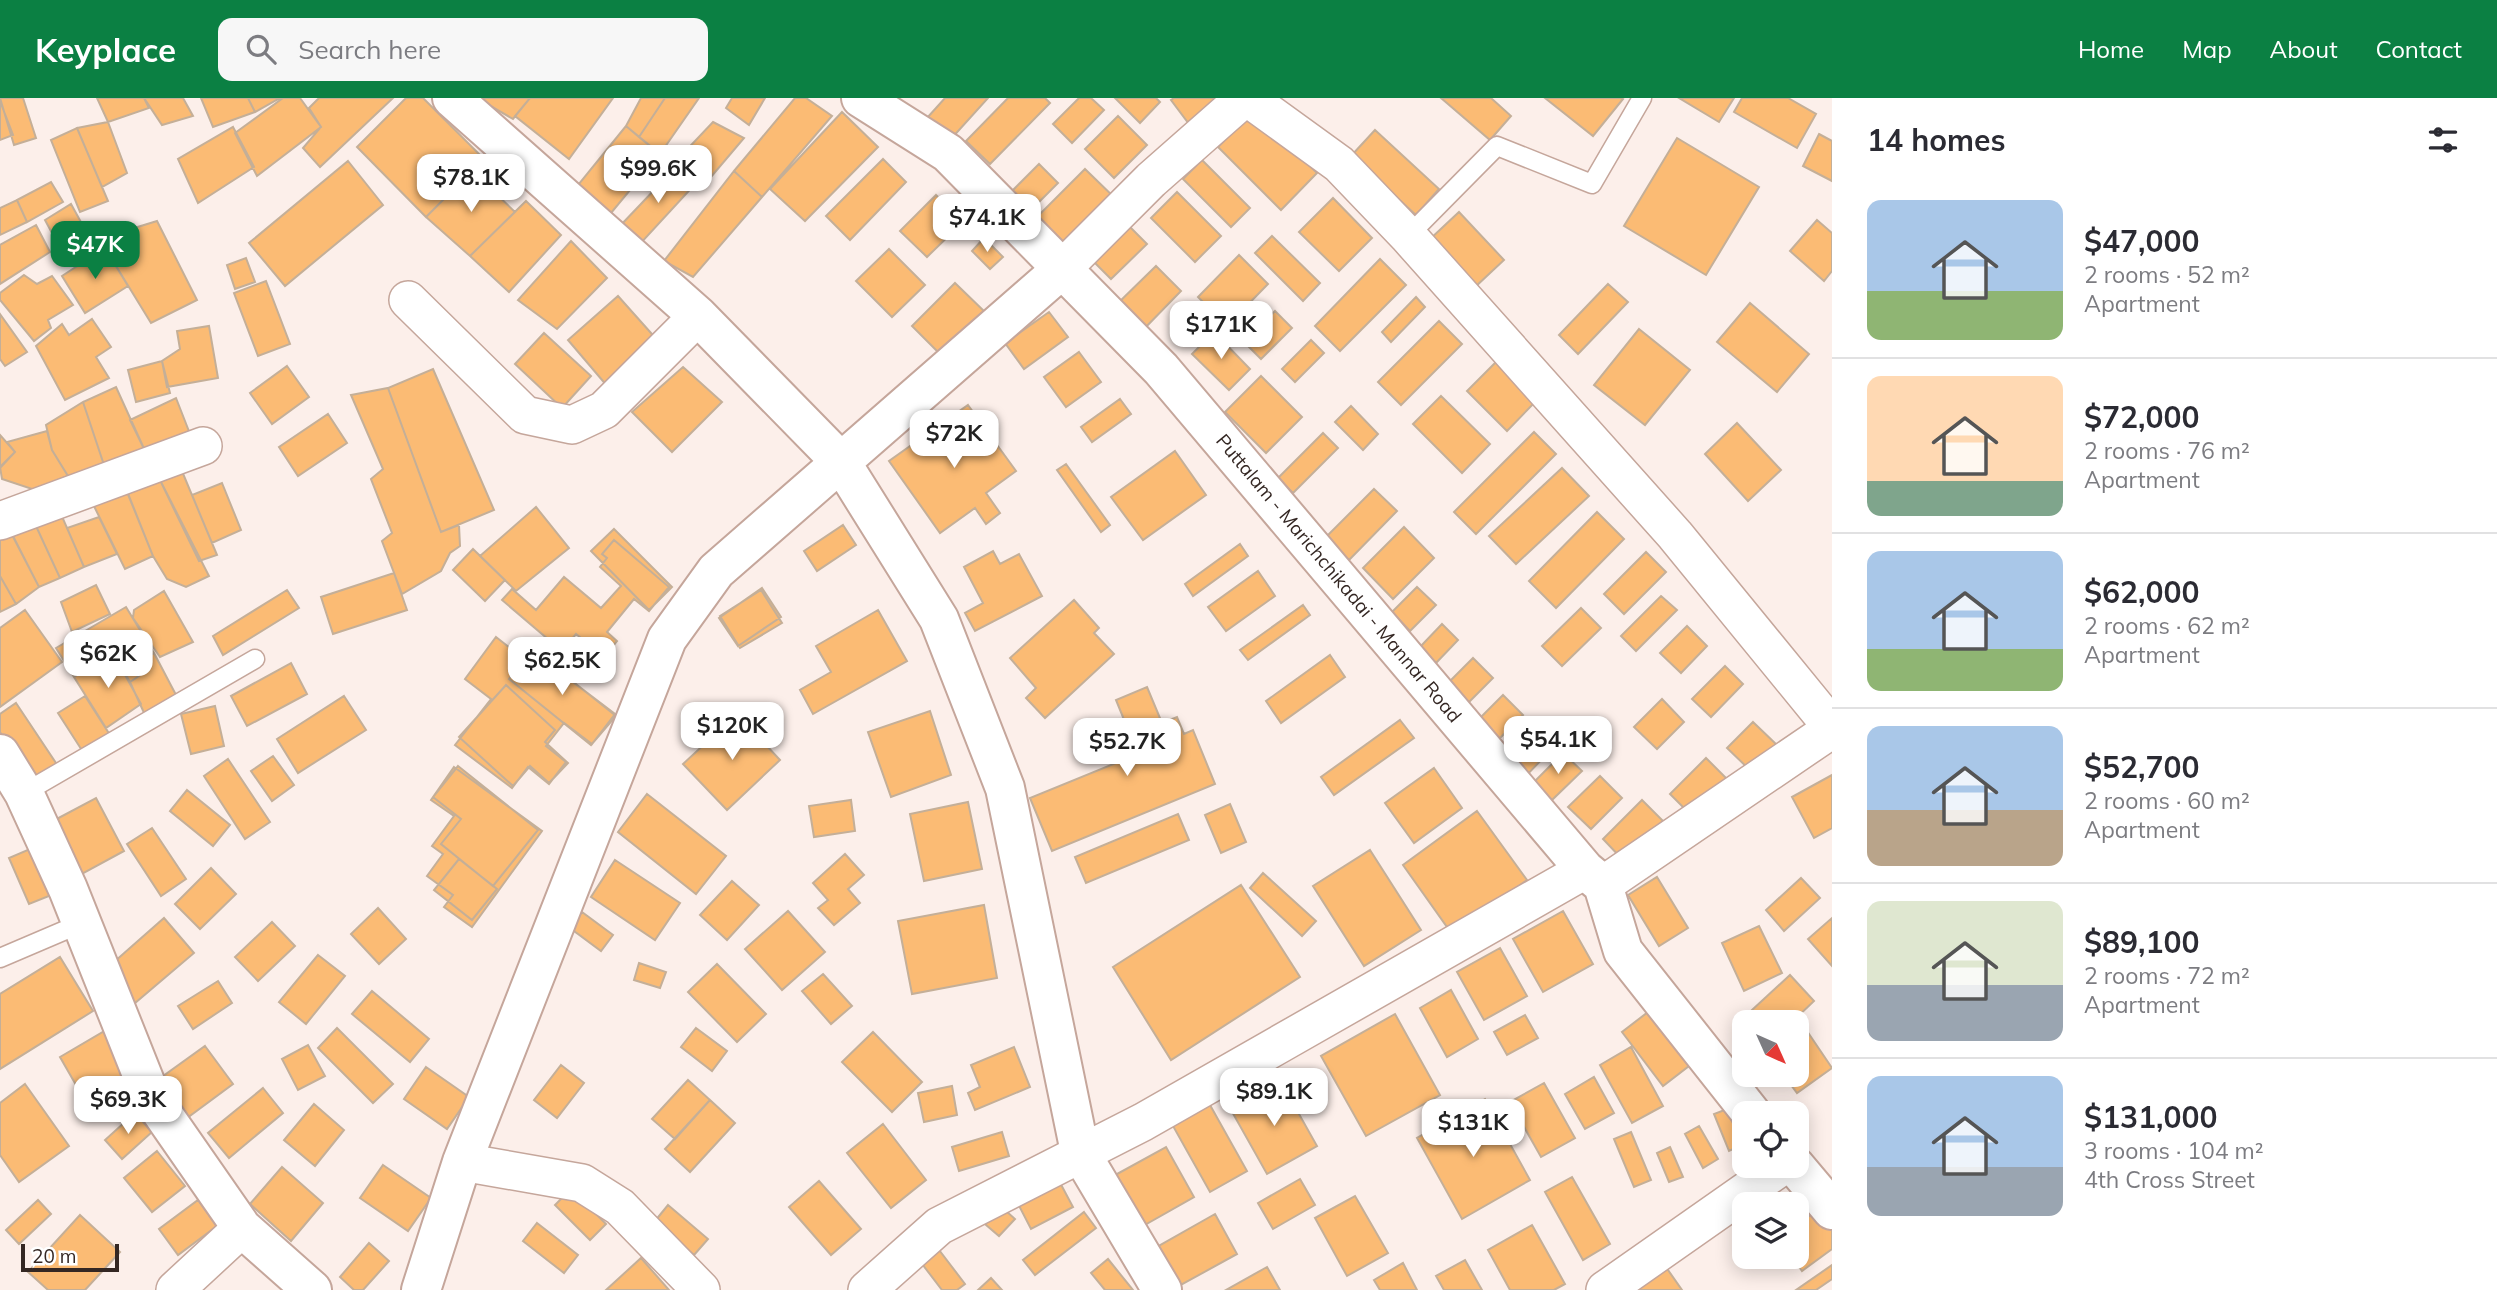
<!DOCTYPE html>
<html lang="en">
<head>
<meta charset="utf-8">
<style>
  :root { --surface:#fff; --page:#f7f7f7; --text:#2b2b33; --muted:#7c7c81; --line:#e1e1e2; --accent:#0b8043 }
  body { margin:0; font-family:Mulish,sans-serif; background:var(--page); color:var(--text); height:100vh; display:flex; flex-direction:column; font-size:26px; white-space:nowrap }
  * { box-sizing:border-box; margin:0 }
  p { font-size:23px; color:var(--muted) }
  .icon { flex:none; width:38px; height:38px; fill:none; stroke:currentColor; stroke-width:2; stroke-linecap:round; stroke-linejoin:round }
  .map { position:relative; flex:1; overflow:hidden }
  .panel { display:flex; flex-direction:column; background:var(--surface); width:665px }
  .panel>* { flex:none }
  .needle { width:46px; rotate:135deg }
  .fabs { position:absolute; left:1732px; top:912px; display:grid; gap:14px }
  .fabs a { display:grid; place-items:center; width:77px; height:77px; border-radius:14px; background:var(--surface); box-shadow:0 4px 18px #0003; font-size:35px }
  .scale { position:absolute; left:21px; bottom:18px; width:98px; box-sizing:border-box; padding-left:7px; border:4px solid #342723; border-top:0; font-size:19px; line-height:24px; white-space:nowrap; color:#342723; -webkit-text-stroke:5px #fff; paint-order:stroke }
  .price { position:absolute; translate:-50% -60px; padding:0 16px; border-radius:14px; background:#fff; color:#222; font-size:23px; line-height:46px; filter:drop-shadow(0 2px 4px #0008) }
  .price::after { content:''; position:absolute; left:50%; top:42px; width:21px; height:16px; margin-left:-10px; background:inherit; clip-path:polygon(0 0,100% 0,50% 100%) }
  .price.on { background:var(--accent); color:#fff }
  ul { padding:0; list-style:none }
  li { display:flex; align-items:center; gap:21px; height:175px; padding:0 35px }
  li+li { border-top:2px solid var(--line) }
  li span { display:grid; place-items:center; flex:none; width:196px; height:140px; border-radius:14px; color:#555 }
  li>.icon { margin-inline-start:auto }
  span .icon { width:84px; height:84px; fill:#fffc; stroke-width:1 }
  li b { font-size:30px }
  h2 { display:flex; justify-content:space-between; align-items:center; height:84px; padding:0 35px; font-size:30px }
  header { display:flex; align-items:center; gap:42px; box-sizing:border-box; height:98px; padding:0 35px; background:var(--accent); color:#fff }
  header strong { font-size:33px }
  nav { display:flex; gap:38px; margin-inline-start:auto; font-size:24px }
  .search { width:490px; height:63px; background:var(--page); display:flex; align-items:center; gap:18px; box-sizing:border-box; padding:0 24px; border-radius:14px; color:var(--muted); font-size:26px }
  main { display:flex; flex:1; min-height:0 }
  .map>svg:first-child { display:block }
</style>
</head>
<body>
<header>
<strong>Keyplace</strong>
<div class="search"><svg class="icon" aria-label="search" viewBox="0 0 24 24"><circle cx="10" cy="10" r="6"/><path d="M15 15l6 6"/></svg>Search here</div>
<nav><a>Home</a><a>Map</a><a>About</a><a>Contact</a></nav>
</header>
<main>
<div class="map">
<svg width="1832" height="1192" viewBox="0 0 1832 1192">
  <rect width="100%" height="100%" fill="#fcefea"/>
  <path fill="#fbbb74" stroke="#c4af98" stroke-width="2" d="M0,0H23L36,40L14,47Z
    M97,0H144L149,10L108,24Z
    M144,0H183L193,18L162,27Z
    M201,0H248L255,14L213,29Z
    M248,0H280L255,14Z
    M283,0H300L321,29L257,78L235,35Z
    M319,0H393L320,69L303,50L321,29L309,10Z
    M406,0H423L484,61L426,119L357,49Z
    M477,0H530L513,21Z
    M530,0H613L569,61L515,18Z
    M641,0H665L639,39L626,28Z
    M665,0H699L660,56L639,39Z
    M732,0H765L749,27L726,10Z
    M795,0H806L832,18L762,99L734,73Z
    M945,0H988L950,42L927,20Z
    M1008,0H1045L1050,5L990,66L966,43Z
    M1079,0H1091L1104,12L1072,45L1053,26Z
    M1115,0H1156L1160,4L1140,25Z
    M1174,0H1219L1189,26L1171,2Z
    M1441,0H1491L1511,18L1490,42Z
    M1545,0H1621L1623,1L1593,38Z
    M1679,0H1734L1719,24Z
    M1742,0H1788L1816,16L1797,50L1734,14Z
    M0,3L13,37L0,42Z
    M1254,13L1317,75L1281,112L1218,49Z
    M842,14L878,49L805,123L770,91Z
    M1118,18L1147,47L1114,80L1085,51Z
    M108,24L127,75L102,89L77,30Z
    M713,24L744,40L711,79L678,61Z
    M626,28L660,56L611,115L578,87Z
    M233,29L254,69L198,105L178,61Z
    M77,30L108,103L80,114L51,42Z
    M1375,32L1439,91L1416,117L1351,58Z
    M1819,36L1832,43V83L1803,68Z
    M1677,40L1759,89L1706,177L1624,128Z
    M883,61L906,84L850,142L826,118Z
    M1202,62L1250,110L1231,129L1183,81Z
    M348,63L383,107L285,188L249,145Z
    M679,66L697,84L640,146L619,129Z
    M1039,66L1058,85L1025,118L1006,99Z
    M1085,71L1119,104L1069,154L1036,120Z
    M472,73L515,114L470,158L426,119Z
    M734,73L762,99L693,179L664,163Z
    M51,84L63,104L27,124L17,102Z
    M1177,94L1221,138L1195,164L1151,120Z
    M936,97L963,124L927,159L900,133Z
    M1333,100L1372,140L1339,173L1299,134Z
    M17,102L27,124L0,137V110Z
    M526,103L561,137L509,194L470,158Z
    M71,106L87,135L60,150L45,122Z
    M1459,114L1504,162L1474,190L1429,142Z
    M1817,122L1832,135V173L1824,183L1790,153Z
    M157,123L197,202L151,225L105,150L102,140Z
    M1126,125L1147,146L1111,181L1091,161Z
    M36,127L50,154L0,186V147Z
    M1272,138L1320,185L1303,203L1255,155Z
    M984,140L1003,159L990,171L972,153Z
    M571,143L607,180L557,231L518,202Z
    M105,150L128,188L85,215L62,178Z
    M889,151L925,187L892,219L856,183Z
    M1239,157L1268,186L1227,228L1198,199Z
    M246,160L255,184L235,191L227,167Z
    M1380,161L1406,187L1340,253L1315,228Z
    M1156,168L1181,193L1141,234L1115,208Z
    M24,177L37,186L52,178L73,207L48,222L51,230L34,243L0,202V195Z
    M266,183L290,246L258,258L234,195Z
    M955,185L986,215L943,259L912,228Z
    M1608,186L1628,204L1578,256L1559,237Z
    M618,198L659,244L608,289L568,242Z
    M1416,199L1425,209L1391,244L1382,234Z
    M1750,205L1809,256L1777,294L1717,244Z
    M1275,213L1292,230L1261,261L1244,244Z
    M1049,214L1068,239L1024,271L1005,245Z
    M0,216L27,254L5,268L0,261Z
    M92,221L111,249L96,259L109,280L65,302L36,248L62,226L69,237Z
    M1439,223L1462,246L1401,307L1378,284Z
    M209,228L218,280L167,289L162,263L180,251L177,233Z
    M1639,231L1690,272L1645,327L1594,287Z
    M1214,234L1250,271L1229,292L1192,256Z
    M544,235L591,278L562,310L515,266Z
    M1311,242L1324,255L1295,284L1282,271Z
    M1079,254L1101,284L1066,309L1044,279Z
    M1498,262L1537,302L1507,333L1467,293Z
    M162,263L170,295L136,304L128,272Z
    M287,268L309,299L272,326L250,295Z
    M683,269L722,304L672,354L632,314Z
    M433,271L494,412L441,434L388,290Z
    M1261,278L1302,319L1266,355L1225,314Z
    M116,289L146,355L105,370L83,304Z
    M388,290L441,434L459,427L460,448L450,455L441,473L402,496L382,443L392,435L371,381L383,371L351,297Z
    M1441,298L1490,346L1462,375L1413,326Z
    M176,300L192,341L146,355L130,322Z
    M1120,301L1131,316L1092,344L1081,329Z
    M83,304L105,370L68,378L52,352L46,327Z
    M968,307L1016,373L986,395L1000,415L986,426L975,410L940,435L889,363Z
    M1351,308L1378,336L1363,352L1335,324Z
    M328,316L347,345L298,378L279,349Z
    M1737,325L1781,372L1748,403L1705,356Z
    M47,333L52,352L68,378L35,392L2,381L0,369L15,354L7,344Z
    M1534,334L1556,356L1476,436L1454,414Z
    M1323,335L1338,350L1293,395L1278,380Z
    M0,337L15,354L0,370Z
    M1175,353L1206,397L1143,442L1111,399Z
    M179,366L217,457L199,463L159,380Z
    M1066,366L1110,427L1101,434L1057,372Z
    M1562,370L1589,398L1516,466L1489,438Z
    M159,380L209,478L186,489L167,481L153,458L127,393Z
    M123,384L153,458L125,471L90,400Z
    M222,385L241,432L212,445L192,397Z
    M1374,391L1397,413L1349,462L1326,439Z
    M57,407L84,469L60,480L36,428Z
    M536,409L569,450L516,493L480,458Z
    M1597,414L1624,441L1556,510L1529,483Z
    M99,419L117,456L84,469L67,430Z
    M843,427L856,447L817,473L804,453Z
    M36,428L60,480L39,489L13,438Z
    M1404,429L1434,460L1393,501L1363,470Z
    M9,431L39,489L16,506L0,478V437Z
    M614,431L672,489L649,512L591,453Z
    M614,442L669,489L649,513L634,501L607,534L617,543L604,559L576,536L562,553L502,502L512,491L536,512L564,479L601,510L621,488L600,469L607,460L602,456Z
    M1240,446L1248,458L1193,498L1185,486Z
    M473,451L505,482L485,503L453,472Z
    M993,453L1000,466L1019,456L1042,498L975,533L965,515L983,505L964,469Z
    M1646,454L1666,474L1624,516L1604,496Z
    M1258,473L1275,498L1226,533L1208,509Z
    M394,475L407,512L333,536L321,499Z
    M0,478L16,506L0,514Z
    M96,487L110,516L72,534L61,504Z
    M1417,489L1436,507L1410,533L1392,514Z
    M762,490L781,519L738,548L719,520Z
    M287,492L299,510L223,557L213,538Z
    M761,492L782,525L740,550L720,518Z
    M164,493L193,544L160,559L133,520L134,512Z
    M1661,498L1677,512L1636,553L1621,538Z
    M1074,502L1099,530L1094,535L1114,556L1045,620L1026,600L1036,590L1010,560Z
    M1303,507L1310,517L1248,562L1240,552Z
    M126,509L154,555L132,567L139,578L130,584L113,555L74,579L56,550Z
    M1581,510L1601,530L1562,568L1542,548Z
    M25,512L62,564L0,609V530Z
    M878,512L907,563L813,616L800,592L831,574L816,548Z
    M1442,526L1458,542L1436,565L1420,549Z
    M1687,528L1707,548L1681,575L1660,555Z
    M496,539L529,565L536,556L615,616L592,646L564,625L546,648L566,664L549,686L528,669L512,690L455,647L491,601L465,581Z
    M532,551L616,618L591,647L509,581Z
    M113,555L141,606L106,630L74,579Z
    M154,555L176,597L145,617L130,584L139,578L132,567Z
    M1330,557L1345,579L1281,625L1266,603Z
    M1473,560L1493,580L1468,605L1448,585Z
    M291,565L307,596L247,628L231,598Z
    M1725,568L1743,586L1711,619L1692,601Z
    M506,587L555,632L545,644L568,665L549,685L530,668L513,688L459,639Z
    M1147,589L1162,625L1177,619L1184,636L1193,632L1215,686L1052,753L1030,700L1138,656L1116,602Z
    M1503,597L1523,617L1496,644L1476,624Z
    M85,598L110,637L83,654L58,615Z
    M344,598L366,632L298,675L277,641Z
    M1662,601L1684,624L1657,651L1634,629Z
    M16,605L58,668L33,685L0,634V616Z
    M215,608L224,648L191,656L181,616Z
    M930,613L951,677L891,699L868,634Z
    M737,616L780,662L727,712L683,666Z
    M1400,622L1414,640L1334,697L1321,679Z
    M1753,624L1779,649L1753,675L1727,650Z
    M1531,636L1549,654L1522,682L1504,664Z
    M1563,655L1582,673L1552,702L1534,684Z
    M273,658L294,687L272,703L251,673Z
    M1706,660L1728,682L1692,718L1670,696Z
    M228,661L270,724L245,741L204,678Z
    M458,668L538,732L493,788L441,746L461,721L433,699Z
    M454,669L542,733L472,829L444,809L453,797L427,778L443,756L432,748L454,718L431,702Z
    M1434,670L1462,710L1414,745L1385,705Z
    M1832,677V730L1814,740L1792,699Z
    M1600,678L1622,700L1591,731L1568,709Z
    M187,692L230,727L213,748L170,713Z
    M647,696L726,758L696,796L618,734Z
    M96,700L124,753L80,777L51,724Z
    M851,702L855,733L814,739L809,708Z
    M1642,702L1663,723L1623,762L1603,741Z
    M968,704L982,771L924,783L910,716Z
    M1230,706L1246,744L1221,755L1205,717Z
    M1477,713L1527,782L1452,836L1403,767Z
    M1178,716L1189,742L1086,785L1075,759Z
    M152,730L186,781L161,798L127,746Z
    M44,745L64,792L29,806L9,760Z
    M1370,752L1421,832L1364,868L1313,788Z
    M845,756L864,777L848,791L860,805L834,827L818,810L828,802L813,785Z
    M459,761L497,791L472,822L434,792Z
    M615,762L680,805L655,842L591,799Z
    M211,770L236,796L200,831L175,806Z
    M1263,775L1316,823L1302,838L1250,790Z
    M1657,779L1688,830L1659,848L1628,797Z
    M1801,780L1820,800L1784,833L1766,812Z
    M732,783L759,807L727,842L700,817Z
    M1241,787L1300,879L1171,962L1113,869Z
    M984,807L997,880L912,896L898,823Z
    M378,810L406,841L379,866L351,836Z
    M788,813L825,854L782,892L745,851Z
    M1563,813L1593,866L1543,894L1513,841Z
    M582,814L613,837L601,853L570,830Z
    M164,820L194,855L135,905L106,871Z
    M1832,820V868L1808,841Z
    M272,824L295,848L258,883L235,859Z
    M1759,828L1782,875L1744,893L1722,845Z
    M1500,850L1527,898L1484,922L1457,874Z
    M318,857L345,878L306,926L279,904Z
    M60,859L93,913L0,971V896Z
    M639,865L666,874L660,890L634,882Z
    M717,866L766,916L737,944L688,894Z
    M823,876L852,908L831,926L802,893Z
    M1790,877L1814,903L1792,924H1745V930L1739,924Z
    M218,883L232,905L193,931L178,908Z
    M1451,892L1478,941L1447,959L1420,910Z
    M372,893L429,941L410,964L352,916Z
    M1648,914L1689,968L1663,988L1622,934Z
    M1395,916L1440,997L1366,1038L1321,958Z
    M1525,917L1538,940L1507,957L1494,934Z
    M337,930L393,986L373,1005L318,950Z
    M696,930L727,953L712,973L681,949Z
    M108,931L140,988L92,1015L60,959Z
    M1807,933L1832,970L1797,995L1783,976H1797V940Z
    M873,934L922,984L892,1014L842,964Z
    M308,947L325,978L298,992L282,961Z
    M205,948L233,986L187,1020L159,981Z
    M1014,949L1030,989L975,1012L968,995L980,989L971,967Z
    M1631,949L1663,1008L1632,1025L1600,967Z
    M561,967L584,985L557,1020L534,1002Z
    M426,969L469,999L447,1031L404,1001Z
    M1594,979L1614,1015L1585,1031L1565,996Z
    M688,982L710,1002L675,1041L652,1021Z
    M1281,984L1317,1048L1267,1076L1231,1012Z
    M1544,985L1575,1040L1541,1059L1510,1004Z
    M25,986L69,1048L19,1084L0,1057V1005Z
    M952,988L957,1017L924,1024L918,995Z
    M263,990L283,1015L229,1060L208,1035Z
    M1485,1001L1530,1082L1462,1121L1417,1040Z
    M710,1002L735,1025L690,1074L665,1051Z
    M314,1006L344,1032L315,1068L284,1042Z
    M1210,1007L1247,1073L1210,1094L1173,1028Z
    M1727,1011L1742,1047L1729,1053L1714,1016Z
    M135,1015L152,1034L122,1061L105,1042Z
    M883,1026L926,1082L891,1110L847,1055Z
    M1699,1028L1718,1061L1703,1070L1685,1036Z
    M1002,1034L1009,1058L959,1073L952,1049Z
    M1631,1034L1651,1082L1634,1089L1614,1041Z
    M1166,1049L1194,1099L1136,1132L1108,1081Z
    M1670,1049L1683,1079L1669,1084L1657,1055Z
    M157,1053L185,1088L152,1114L124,1080Z
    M383,1067L431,1100L408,1133L360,1100Z
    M282,1069L323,1105L291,1143L250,1106Z
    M1057,1079L1073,1109L1031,1131L1015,1100Z
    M1572,1079L1610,1146L1583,1162L1545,1094Z
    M1300,1081L1315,1107L1273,1131L1258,1105Z
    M819,1083L861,1131L831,1157L789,1109Z
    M571,1091L606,1126L590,1142L555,1107Z
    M1355,1098L1388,1155L1347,1178L1315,1120Z
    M38,1102L51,1116L19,1146L6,1132Z
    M198,1102L217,1128L178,1157L159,1131Z
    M995,1103L1015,1121L999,1138L979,1121Z
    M668,1107L708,1141L694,1157L655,1123Z
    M1823,1108L1832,1121V1151L1802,1173L1791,1158H1797V1127Z
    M1084,1114L1096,1130L1035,1177L1023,1162Z
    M1215,1116L1237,1156L1179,1188L1157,1149Z
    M80,1117L120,1154L85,1192H48L28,1174Z
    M537,1125L578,1157L564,1175L523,1143Z
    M1532,1127L1565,1186L1554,1192H1510L1488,1152Z
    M933,1144L965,1186L957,1192H942L916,1158Z
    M369,1145L389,1163L363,1192H354L340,1179Z
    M641,1160L669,1192H606Z
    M1108,1161L1133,1192H1105L1091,1175Z
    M1465,1162L1482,1192H1444L1436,1178Z
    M1661,1162L1682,1192H1619Z
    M1403,1165L1417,1192H1380L1374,1182Z
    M1832,1167V1181L1816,1192H1796Z
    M1267,1169L1280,1192H1226Z
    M991,1180L1002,1192H978Z"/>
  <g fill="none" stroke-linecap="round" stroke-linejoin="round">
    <g stroke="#c5a69b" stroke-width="21">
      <path id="lane" d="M1408,138L1497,48L1592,86L1642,0
        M24,695L255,561
        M0,860L82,825"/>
    </g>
    <g stroke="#c5a69b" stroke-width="40">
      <path id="street" d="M1248,0L1339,66L1408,138L1675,437L1832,629
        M1062,171L1151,82L1244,0
        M408,202L525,317L572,327L604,312L698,218
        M0,423L203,348
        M1603,787L1832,631
        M462,1064L582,1085L620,1109L701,1192
        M175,1192L242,1130
        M867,1192L939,1128L1143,1024L1585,772
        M1605,1192L1782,1068"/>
    </g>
    <g stroke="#c5a69b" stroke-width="42">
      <path id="secondary" d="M452,0L698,218L841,364L939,521L1005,690L1080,1054L1162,1192
        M0,656L24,695L68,791L151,999L242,1130L312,1192
        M421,1192L462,1064L667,541L716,473L1062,171"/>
    </g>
    <g stroke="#c5a69b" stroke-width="42">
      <path id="primary" d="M861,0L948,55L1161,271L1585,772L1603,787L1623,853L1751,1015
        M1795,1068L1832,1112"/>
    </g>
    <use href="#lane" stroke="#fff" stroke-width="18"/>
    <use href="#street" stroke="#fff" stroke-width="37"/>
    <use href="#secondary" stroke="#fff" stroke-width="38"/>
    <use href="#primary" stroke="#fff" stroke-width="38"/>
  </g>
  <g text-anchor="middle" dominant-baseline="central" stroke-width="6" stroke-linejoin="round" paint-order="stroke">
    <g font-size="19" fill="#342723" stroke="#fff">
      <text transform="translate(1339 480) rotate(50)">Puttalam - Marichchikadai - Mannar Road</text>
    </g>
  </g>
</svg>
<div class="fabs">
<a><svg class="needle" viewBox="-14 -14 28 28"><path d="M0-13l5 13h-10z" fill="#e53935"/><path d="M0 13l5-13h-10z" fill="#7c7c81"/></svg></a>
<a><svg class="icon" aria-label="locate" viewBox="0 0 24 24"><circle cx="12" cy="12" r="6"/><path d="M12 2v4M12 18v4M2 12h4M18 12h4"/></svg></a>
<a><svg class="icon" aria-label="layers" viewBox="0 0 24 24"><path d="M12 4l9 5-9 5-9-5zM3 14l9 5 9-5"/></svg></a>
</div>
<div class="scale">20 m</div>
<b class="price" style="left:658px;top:107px">$99.6K</b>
<b class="price" style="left:471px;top:116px">$78.1K</b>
<b class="price" style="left:987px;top:156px">$74.1K</b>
<b class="price on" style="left:95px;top:183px">$47K</b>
<b class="price" style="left:1221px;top:263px">$171K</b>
<b class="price" style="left:954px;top:372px">$72K</b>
<b class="price" style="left:108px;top:592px">$62K</b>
<b class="price" style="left:562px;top:599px">$62.5K</b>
<b class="price" style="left:732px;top:664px">$120K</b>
<b class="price" style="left:1558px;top:678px">$54.1K</b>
<b class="price" style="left:1127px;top:680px">$52.7K</b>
<b class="price" style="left:1274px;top:1030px">$89.1K</b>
<b class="price" style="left:128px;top:1038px">$69.3K</b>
<b class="price" style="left:1473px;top:1061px">$131K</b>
</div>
<section class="panel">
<h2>14 homes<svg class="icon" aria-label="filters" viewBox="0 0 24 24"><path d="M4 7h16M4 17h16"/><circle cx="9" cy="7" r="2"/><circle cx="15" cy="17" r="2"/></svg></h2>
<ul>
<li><span style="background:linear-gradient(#a9c7e8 65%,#8fb573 0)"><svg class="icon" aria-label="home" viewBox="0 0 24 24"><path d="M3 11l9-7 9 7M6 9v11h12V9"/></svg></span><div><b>$47,000</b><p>2 rooms · 52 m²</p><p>Apartment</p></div></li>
<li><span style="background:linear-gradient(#ffd9b3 75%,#7fa58c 0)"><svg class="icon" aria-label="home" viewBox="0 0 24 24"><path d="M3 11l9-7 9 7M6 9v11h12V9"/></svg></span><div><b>$72,000</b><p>2 rooms · 76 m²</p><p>Apartment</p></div></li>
<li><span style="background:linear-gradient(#a9c7e8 70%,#8fb573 0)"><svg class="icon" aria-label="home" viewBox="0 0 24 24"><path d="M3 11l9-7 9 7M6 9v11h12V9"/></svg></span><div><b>$62,000</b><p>2 rooms · 62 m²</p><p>Apartment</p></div></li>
<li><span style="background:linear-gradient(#a9c7e8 60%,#b9a48a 0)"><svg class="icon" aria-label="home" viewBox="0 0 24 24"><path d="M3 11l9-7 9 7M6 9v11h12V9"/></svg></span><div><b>$52,700</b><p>2 rooms · 60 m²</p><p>Apartment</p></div></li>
<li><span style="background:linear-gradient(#dfe7d0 60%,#9aa5b1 0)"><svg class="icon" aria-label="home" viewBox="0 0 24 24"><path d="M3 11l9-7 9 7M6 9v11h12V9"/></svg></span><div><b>$89,100</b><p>2 rooms · 72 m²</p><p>Apartment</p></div></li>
<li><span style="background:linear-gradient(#a9c7e8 65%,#9aa5b1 0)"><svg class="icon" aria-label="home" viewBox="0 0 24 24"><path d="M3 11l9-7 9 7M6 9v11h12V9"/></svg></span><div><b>$131,000</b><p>3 rooms · 104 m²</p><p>4th Cross Street</p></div></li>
</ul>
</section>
</main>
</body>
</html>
